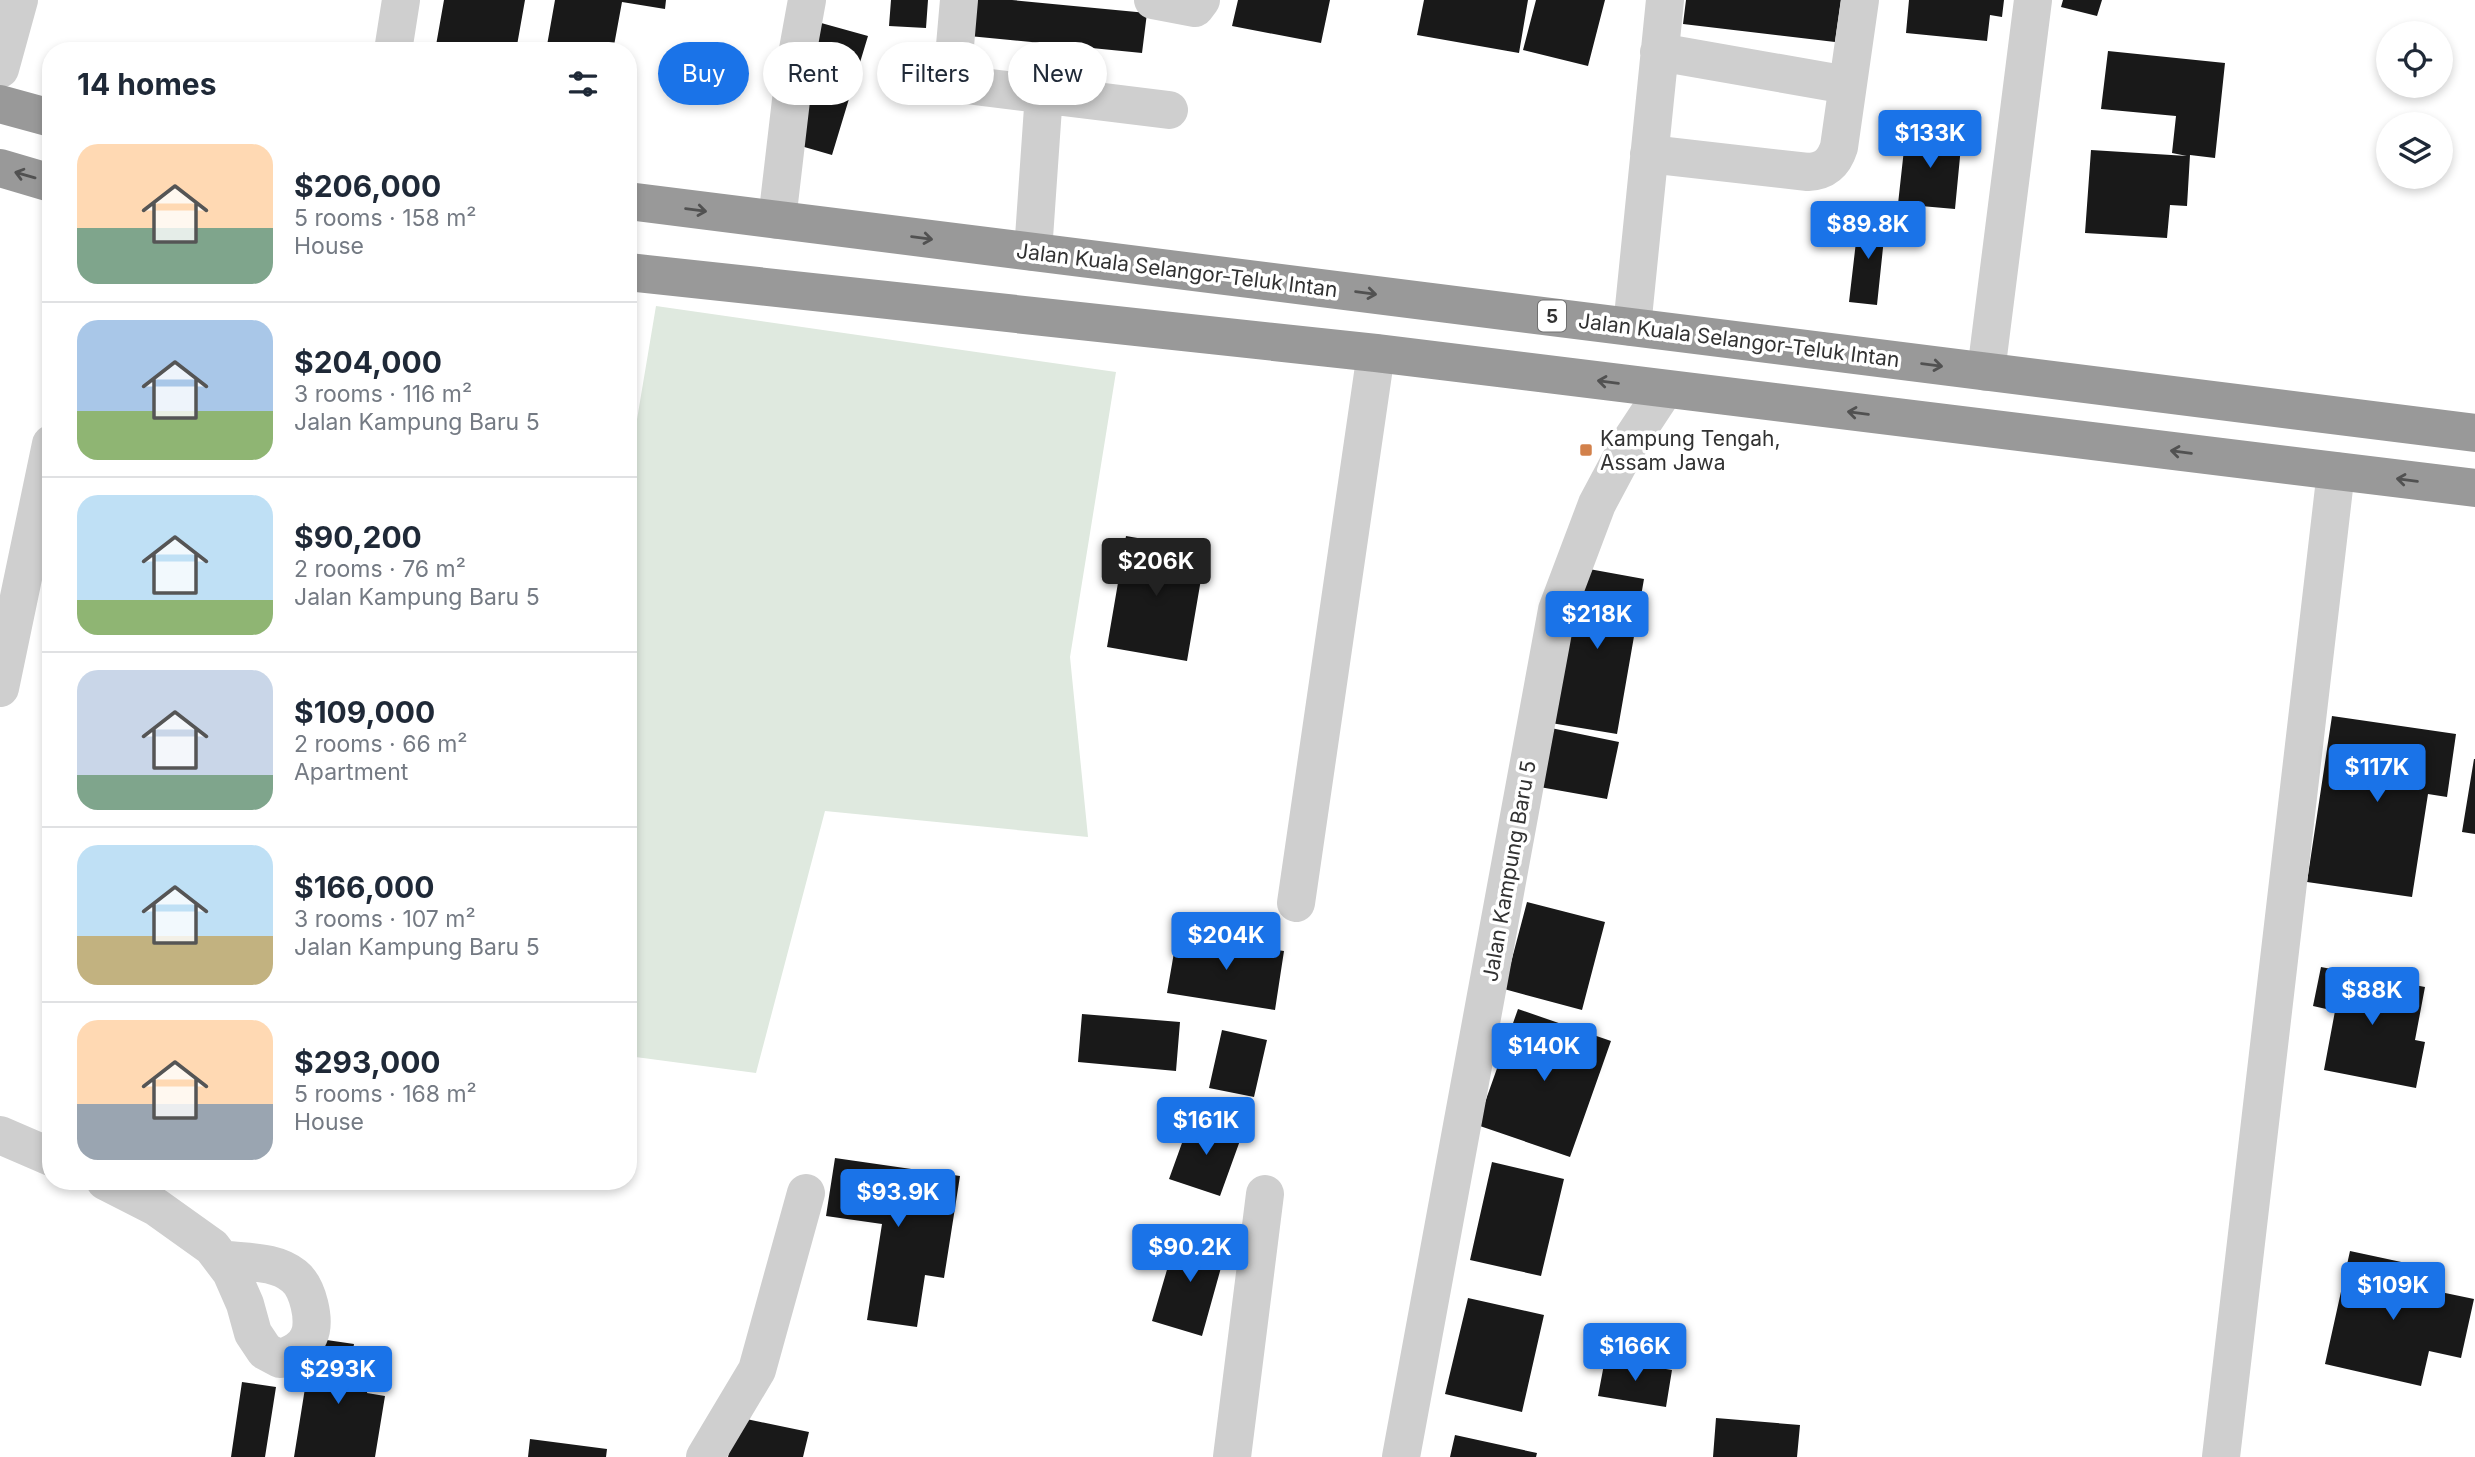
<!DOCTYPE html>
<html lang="en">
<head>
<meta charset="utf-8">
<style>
  :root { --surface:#fff; --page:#f6f6f7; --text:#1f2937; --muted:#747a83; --line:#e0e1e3; --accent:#1a73e8 }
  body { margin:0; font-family:Inter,sans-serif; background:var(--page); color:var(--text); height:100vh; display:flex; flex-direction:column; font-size:26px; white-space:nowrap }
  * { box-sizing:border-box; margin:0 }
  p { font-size:23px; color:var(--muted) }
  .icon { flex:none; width:38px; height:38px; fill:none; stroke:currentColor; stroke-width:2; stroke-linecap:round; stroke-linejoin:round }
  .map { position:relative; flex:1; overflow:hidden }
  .drawer { position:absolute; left:42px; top:42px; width:595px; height:1148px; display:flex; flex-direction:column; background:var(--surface); border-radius:28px; box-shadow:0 4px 10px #0003 }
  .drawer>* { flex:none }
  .top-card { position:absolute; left:658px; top:42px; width:665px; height:63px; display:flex; gap:14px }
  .tools { position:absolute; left:2376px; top:21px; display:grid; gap:14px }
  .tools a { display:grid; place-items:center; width:77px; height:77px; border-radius:50%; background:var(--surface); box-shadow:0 4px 10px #0003; font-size:35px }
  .price { position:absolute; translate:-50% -60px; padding:0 16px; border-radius:7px; background:var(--accent); color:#fff; font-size:23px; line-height:46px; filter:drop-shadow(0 2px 4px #0008) }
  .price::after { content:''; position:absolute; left:50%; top:42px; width:21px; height:16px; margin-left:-10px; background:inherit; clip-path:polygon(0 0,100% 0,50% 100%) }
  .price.active { background:#222; color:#fff }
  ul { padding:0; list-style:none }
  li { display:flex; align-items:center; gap:21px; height:175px; padding:0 35px }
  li+li { border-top:2px solid var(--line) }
  li span { display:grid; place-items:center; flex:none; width:196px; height:140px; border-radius:21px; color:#555 }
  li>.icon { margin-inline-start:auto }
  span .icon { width:84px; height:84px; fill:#fffc; stroke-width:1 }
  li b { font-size:30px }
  h2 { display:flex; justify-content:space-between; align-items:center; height:84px; padding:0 35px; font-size:30px }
  .tag { padding:0 24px; border-radius:32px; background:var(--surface); box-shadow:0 4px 10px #0003; font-size:24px; line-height:63px }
  .tag.active { background:var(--accent); color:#fff }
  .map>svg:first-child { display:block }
</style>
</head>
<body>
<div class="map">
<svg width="2475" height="1457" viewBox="0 0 2475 1457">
  <rect width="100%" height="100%" fill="#fff"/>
  <path fill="#dfe9df" d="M656,306L1116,372L1070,657L1088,837L825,811L756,1073L628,1056V473Z"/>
  <path fill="#191919" d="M444,0H525L516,51H435Z
    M555,0H666L665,9L622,2L613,51H546Z
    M891,0H928L926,28L889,26Z
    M973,0H1012L1147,13L1142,53L969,36Z
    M1238,0H1330L1321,43L1232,26Z
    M1424,0H1528L1519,53L1417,35Z
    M1536,0H1605L1588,66L1523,50Z
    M1686,0H1841L1835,42L1683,24Z
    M1909,0H2004L2002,17L1990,15L1987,41L1906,33Z
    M2063,0H2102L2097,16L2061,7Z
    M814,21L868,36L832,155L780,140Z
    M2108,51L2225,63L2215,158L2190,155L2187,206L2170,205L2167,238L2085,233L2091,150L2187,156L2172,153L2176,116L2101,109Z
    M1906,131L1962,136L1955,209L1898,204Z
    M1859,216L1886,219L1877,305L1849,302Z
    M1126,536L1206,550L1187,661L1107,647Z
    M1578,567L1644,579L1617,734L1551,723Z
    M2332,716L2456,734L2447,797L2428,794L2412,897L2307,882Z
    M1546,727L1619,742L1607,799L1534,786Z
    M2474,759H2475V834L2462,832Z
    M50,829L51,830V857L43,855Z
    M1527,902L1605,922L1582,1010L1504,989Z
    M1177,935L1284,951L1275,1010L1167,993Z
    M2321,967L2425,987L2415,1040L2425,1042L2416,1088L2324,1070L2335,1011L2313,1006Z
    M1518,1009L1611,1041L1570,1157L1477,1125Z
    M1082,1014L1180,1022L1176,1071L1078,1062Z
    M1222,1030L1267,1040L1254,1097L1209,1088Z
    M1191,1118L1242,1135L1220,1196L1169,1179Z
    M835,1158L960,1176L944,1278L925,1275L917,1327L867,1320L882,1224L826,1216Z
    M1492,1162L1564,1179L1541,1276L1470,1260Z
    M1178,1232L1227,1246L1202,1336L1152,1321Z
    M2350,1251L2406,1263L2402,1284L2474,1299L2461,1358L2429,1351L2421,1386L2325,1364Z
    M1468,1298L1544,1315L1522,1412L1445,1394Z
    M313,1338L354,1344L350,1368L371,1371L367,1393L385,1396L375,1457H294Z
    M1605,1359L1672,1370L1666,1407L1598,1396Z
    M242,1382L276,1387L265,1457H231Z
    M737,1417L809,1432L803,1457H728Z
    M1716,1418L1800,1425L1797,1457H1713Z
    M1455,1435L1537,1453L1536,1457H1450Z
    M530,1439L607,1449L606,1457H528Z"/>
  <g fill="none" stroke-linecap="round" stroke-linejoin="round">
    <path stroke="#cfcfcf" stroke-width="38" d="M959,0L952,80L958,84L1169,110
      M1153,0L1195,8L1201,0
      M393,51L401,0
      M1659,52L1847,85
      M0,69L19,0
      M1649,154L1808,172C1825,171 1834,163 1839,147L1860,0
      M777,220L795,66L807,0
      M1033,252L1044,93
      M1632,327L1665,0
      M1986,372L2033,0
      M0,688L51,444
      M1296,903L1376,353
      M0,1135L51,1157
      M105,1181L156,1207L212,1247L231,1272L245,1304L253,1333L265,1351L280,1359C292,1354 304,1349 309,1336C316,1321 308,1287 294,1276C274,1260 246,1263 222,1259
      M705,1457L757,1370L806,1193
      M1232,1457L1265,1194
      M1401,1457L1557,610L1597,504L1630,442L1665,389
      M2221,1457L2336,471"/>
    <path stroke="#999" stroke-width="38" d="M0,104L51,118
      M0,168L51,183
      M628,201L2475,433
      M628,272L1376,353L2475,488"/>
  </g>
  <defs><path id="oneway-shaft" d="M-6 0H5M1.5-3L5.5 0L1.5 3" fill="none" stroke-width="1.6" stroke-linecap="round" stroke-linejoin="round" transform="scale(1.75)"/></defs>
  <g stroke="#515151">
    <use href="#oneway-shaft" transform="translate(25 175) rotate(-164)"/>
    <use href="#oneway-shaft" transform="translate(696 210) rotate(7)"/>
    <use href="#oneway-shaft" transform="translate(922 238) rotate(7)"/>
    <use href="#oneway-shaft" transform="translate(1366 293) rotate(7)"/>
    <use href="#oneway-shaft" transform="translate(1932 365) rotate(7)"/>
    <use href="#oneway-shaft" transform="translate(1608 382) rotate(-173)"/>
    <use href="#oneway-shaft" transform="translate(1858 413) rotate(-173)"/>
    <use href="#oneway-shaft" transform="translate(2181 452) rotate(-173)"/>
    <use href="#oneway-shaft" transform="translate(2407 480) rotate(-173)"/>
  </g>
  <rect fill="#d2814b" stroke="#fff" stroke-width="2.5" x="1579" y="443" width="14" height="14" rx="3.5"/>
  <g text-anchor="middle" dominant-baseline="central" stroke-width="7" stroke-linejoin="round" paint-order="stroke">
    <rect fill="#fff" stroke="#707070" stroke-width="2" x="1538" y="300.5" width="28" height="31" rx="5"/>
    <g font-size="19" font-weight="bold" fill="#323232">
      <text x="1552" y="316">5</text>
    </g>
    <g font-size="21" fill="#323232" stroke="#fff">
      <text transform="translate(1177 270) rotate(7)">Jalan Kuala Selangor-Teluk Intan</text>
      <text transform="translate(1739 340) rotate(7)">Jalan Kuala Selangor-Teluk Intan</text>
      <text transform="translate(1509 871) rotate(-80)">Jalan Kampung Baru 5</text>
    </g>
    <g font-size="21" fill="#323232" stroke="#fff" text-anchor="start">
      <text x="1600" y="438">Kampung Tengah,<tspan x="1600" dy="24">Assam Jawa</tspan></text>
    </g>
  </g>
</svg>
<div class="tools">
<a><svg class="icon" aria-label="locate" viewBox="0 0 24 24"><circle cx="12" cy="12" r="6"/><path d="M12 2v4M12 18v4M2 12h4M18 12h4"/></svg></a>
<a><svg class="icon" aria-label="layers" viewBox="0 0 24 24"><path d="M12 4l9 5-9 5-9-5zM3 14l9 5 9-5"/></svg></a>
</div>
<b class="price" style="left:1930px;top:170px">$133K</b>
<b class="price" style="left:1868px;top:261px">$89.8K</b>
<b class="price active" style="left:1156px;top:598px">$206K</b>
<b class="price" style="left:1597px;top:651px">$218K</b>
<b class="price" style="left:2377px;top:804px">$117K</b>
<b class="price" style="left:1226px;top:972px">$204K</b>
<b class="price" style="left:2372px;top:1027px">$88K</b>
<b class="price" style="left:1544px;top:1083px">$140K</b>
<b class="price" style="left:1206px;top:1157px">$161K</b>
<b class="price" style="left:898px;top:1229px">$93.9K</b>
<b class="price" style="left:1190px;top:1284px">$90.2K</b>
<b class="price" style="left:2393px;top:1322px">$109K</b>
<b class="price" style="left:1635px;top:1383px">$166K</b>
<b class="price" style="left:338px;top:1406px">$293K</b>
<div class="top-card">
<a class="tag active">Buy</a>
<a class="tag">Rent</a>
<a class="tag">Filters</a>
<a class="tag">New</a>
</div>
<section class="drawer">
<h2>14 homes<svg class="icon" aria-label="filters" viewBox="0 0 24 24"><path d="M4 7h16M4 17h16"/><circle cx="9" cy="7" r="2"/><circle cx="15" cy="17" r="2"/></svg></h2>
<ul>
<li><span style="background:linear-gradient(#ffd9b3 60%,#7fa58c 0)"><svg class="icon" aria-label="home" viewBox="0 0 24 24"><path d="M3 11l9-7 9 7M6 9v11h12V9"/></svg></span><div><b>$206,000</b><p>5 rooms · 158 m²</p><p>House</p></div></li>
<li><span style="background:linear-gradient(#a9c7e8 65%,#8fb573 0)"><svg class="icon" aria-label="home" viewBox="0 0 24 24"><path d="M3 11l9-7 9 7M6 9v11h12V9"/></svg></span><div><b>$204,000</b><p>3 rooms · 116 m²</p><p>Jalan Kampung Baru 5</p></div></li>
<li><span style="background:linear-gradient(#bfe0f5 75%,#8fb573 0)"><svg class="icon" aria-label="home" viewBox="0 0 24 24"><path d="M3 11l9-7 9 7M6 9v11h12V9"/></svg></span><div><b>$90,200</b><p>2 rooms · 76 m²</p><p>Jalan Kampung Baru 5</p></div></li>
<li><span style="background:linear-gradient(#c9d6e8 75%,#7fa58c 0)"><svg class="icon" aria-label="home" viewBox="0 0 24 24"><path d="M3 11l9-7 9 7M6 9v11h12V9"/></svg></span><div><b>$109,000</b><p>2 rooms · 66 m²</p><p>Apartment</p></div></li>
<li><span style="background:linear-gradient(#bfe0f5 65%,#c2b280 0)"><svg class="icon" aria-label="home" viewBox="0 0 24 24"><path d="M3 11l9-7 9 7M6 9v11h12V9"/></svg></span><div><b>$166,000</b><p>3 rooms · 107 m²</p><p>Jalan Kampung Baru 5</p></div></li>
<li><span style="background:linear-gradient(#ffd9b3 60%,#9aa5b1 0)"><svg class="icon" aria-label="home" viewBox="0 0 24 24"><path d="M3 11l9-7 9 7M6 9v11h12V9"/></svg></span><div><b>$293,000</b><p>5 rooms · 168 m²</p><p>House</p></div></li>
</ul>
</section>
</div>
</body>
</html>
